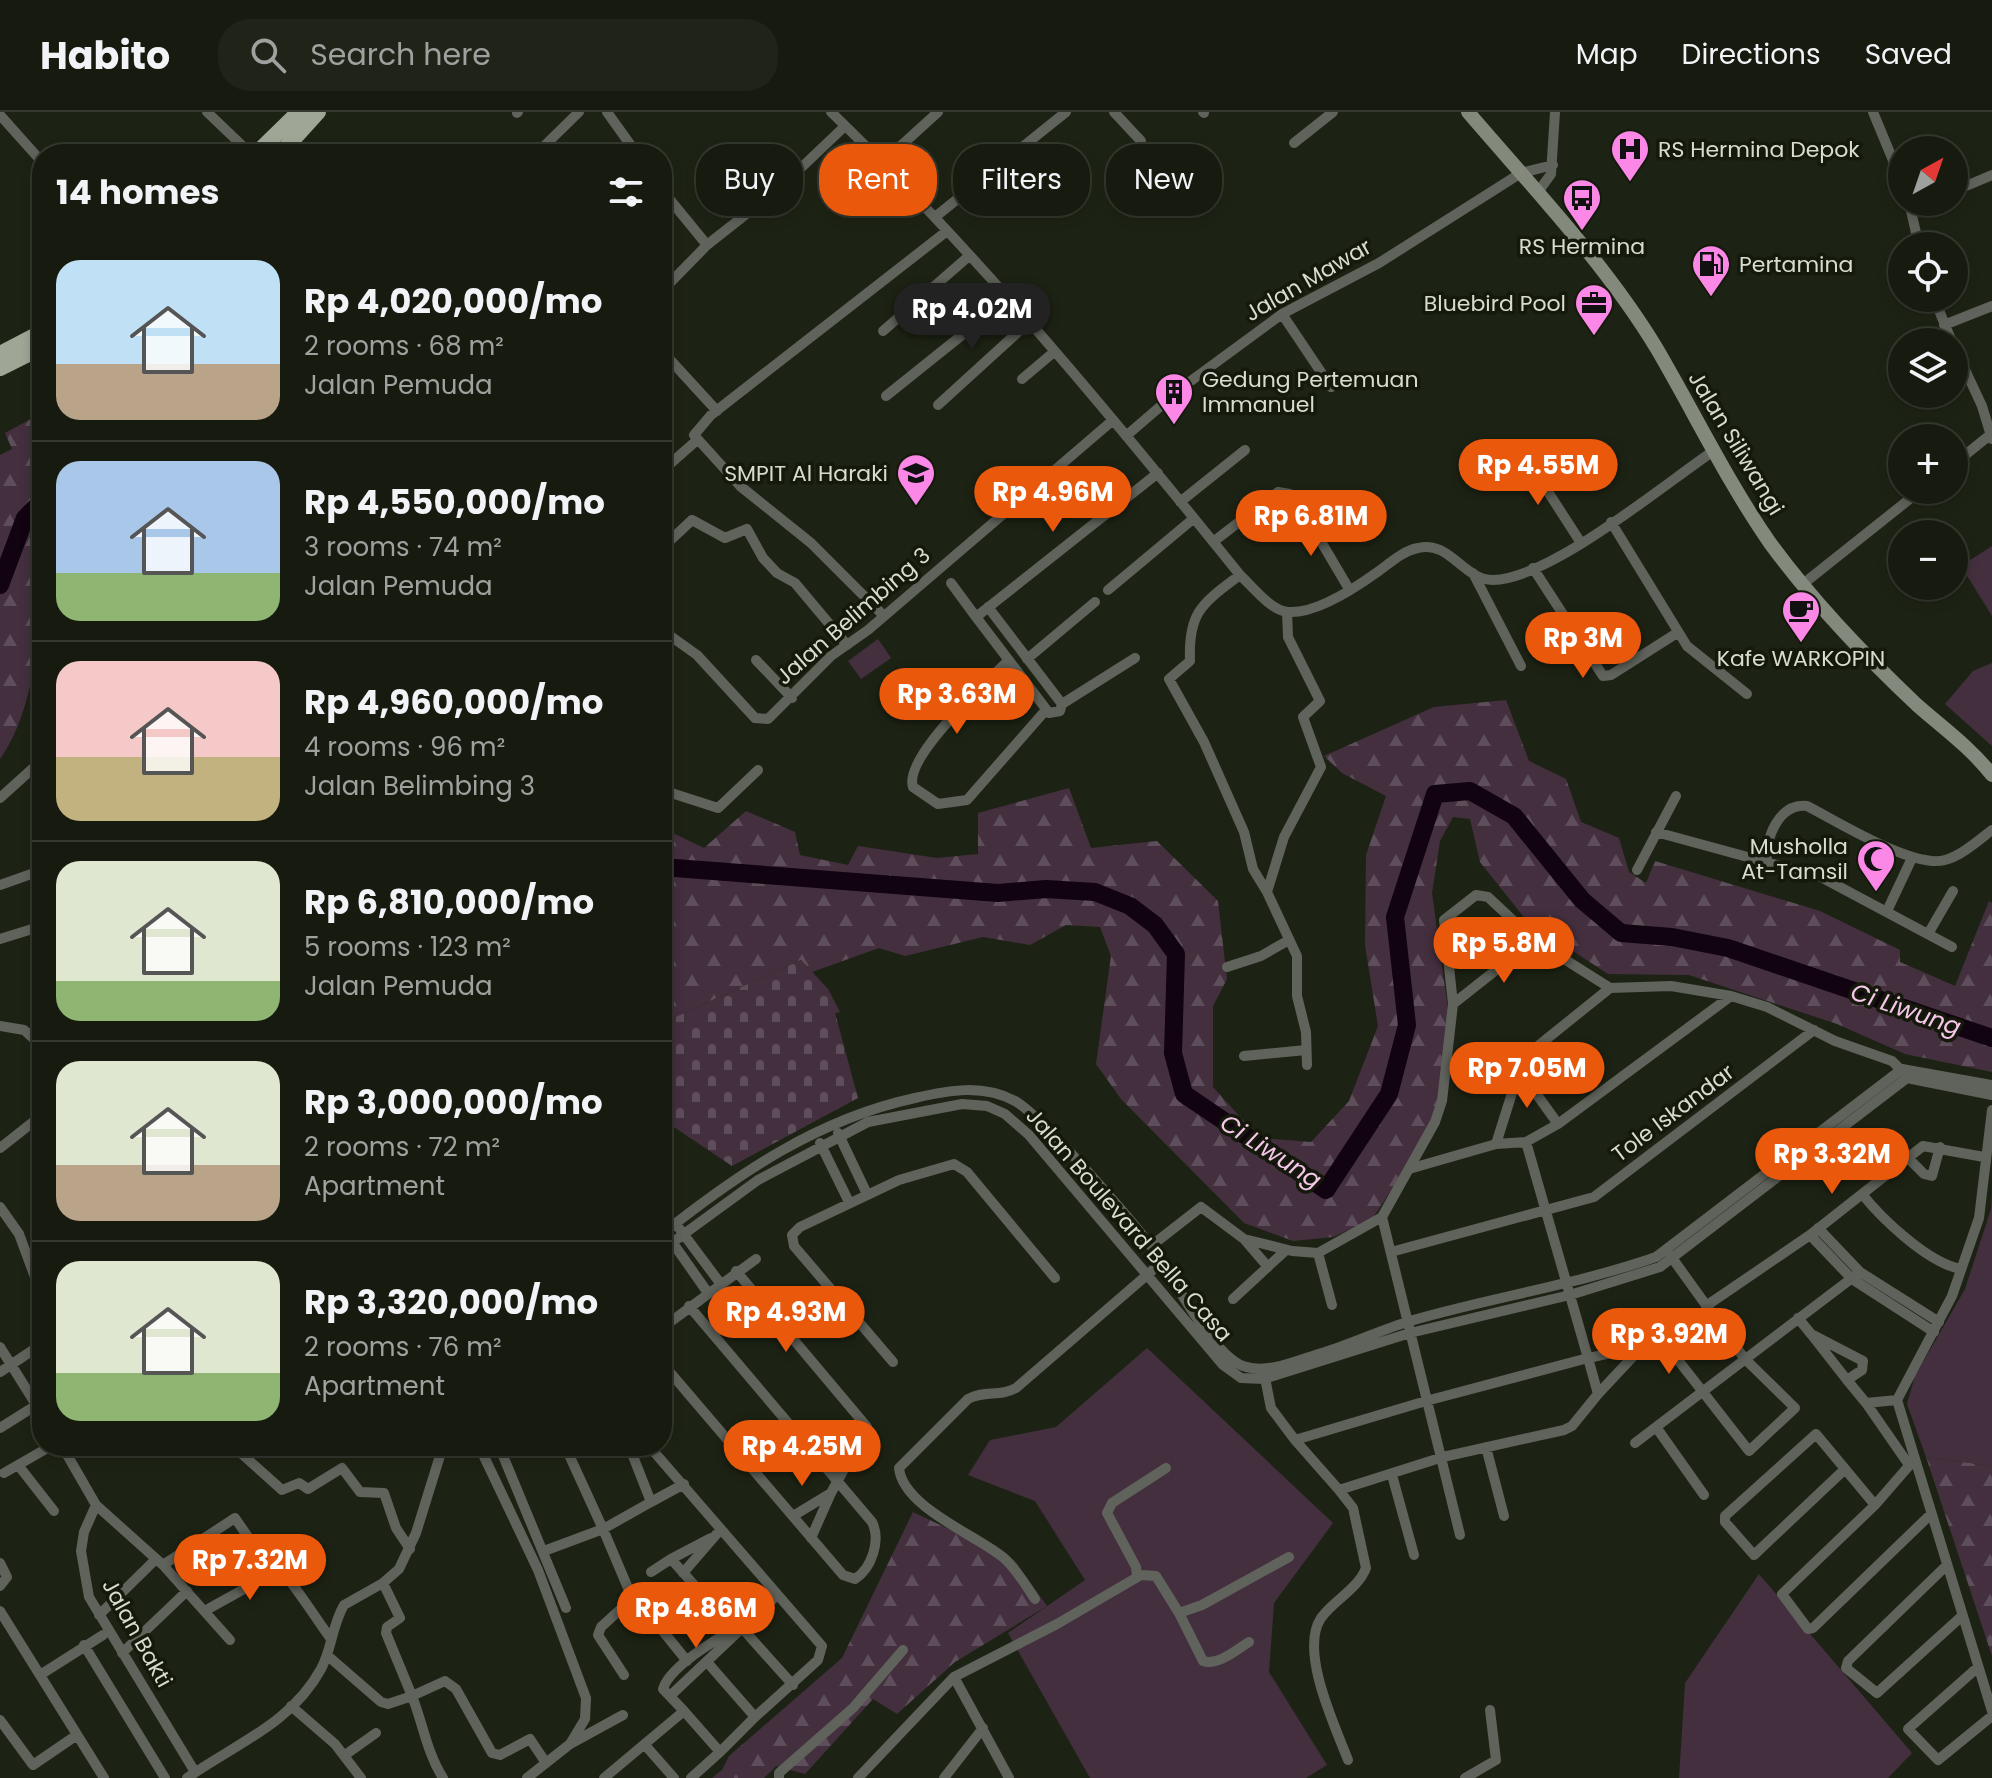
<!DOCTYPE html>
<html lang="en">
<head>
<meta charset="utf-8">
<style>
  :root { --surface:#161a0f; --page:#1f2318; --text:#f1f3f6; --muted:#9ea19e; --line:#35382f; --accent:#ea580c }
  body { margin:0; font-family:Poppins,sans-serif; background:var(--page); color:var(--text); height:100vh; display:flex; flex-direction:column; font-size:30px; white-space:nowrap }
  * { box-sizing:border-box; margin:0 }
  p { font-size:26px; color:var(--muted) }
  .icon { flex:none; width:44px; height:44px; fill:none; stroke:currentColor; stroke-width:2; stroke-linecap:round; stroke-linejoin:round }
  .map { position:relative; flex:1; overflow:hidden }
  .sheet { position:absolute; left:32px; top:32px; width:640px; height:1312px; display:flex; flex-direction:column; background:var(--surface); border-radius:32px; box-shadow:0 4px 12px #0003,0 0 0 2px var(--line) }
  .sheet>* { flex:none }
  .hud { position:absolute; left:696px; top:32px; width:760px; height:72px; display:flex; gap:16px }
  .needle { width:52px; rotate:40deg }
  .controls { position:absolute; left:1888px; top:24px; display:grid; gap:16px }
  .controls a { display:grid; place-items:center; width:80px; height:80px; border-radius:50%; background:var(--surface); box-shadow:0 4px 12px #0003,0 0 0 2px var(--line); font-size:40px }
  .price { position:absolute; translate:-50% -68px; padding:0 18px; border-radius:28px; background:var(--accent); color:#fff; font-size:26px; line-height:52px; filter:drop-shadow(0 2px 4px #0008) }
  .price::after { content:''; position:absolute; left:50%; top:48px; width:24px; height:18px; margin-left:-12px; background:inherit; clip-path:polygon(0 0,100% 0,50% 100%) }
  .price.current { background:#222; color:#fff }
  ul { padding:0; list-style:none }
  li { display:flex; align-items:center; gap:24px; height:200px; padding:0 24px }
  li+li { border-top:2px solid var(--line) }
  li span { display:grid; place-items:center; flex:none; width:224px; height:160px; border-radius:24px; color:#555 }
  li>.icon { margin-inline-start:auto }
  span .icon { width:96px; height:96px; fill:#fffc; stroke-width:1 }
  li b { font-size:34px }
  h2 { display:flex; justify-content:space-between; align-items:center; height:96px; padding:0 24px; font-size:34px }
  .chip { padding:0 28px; border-radius:32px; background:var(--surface); box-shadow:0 4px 12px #0003,0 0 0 2px var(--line); font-size:28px; line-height:72px }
  .chip.current { background:var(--accent); color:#fff }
  header { display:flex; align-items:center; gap:48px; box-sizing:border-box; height:112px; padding:0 40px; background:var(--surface); border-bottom:2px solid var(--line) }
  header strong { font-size:38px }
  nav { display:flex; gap:44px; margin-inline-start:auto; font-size:28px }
  .search { width:560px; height:72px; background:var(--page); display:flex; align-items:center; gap:20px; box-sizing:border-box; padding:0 28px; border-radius:32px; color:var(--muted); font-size:30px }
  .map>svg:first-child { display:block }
</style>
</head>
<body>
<header>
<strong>Habito</strong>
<div class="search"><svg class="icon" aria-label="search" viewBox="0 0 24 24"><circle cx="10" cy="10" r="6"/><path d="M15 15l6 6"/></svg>Search here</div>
<nav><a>Map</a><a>Directions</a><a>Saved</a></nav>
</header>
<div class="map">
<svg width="1992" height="1666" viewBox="0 0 1992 1666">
  <defs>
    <pattern id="forest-firs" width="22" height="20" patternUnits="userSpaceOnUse" patternTransform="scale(2)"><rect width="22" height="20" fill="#442f3f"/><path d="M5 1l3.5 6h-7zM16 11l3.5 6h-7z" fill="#5e4d5a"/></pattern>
    <pattern id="cemetery-stones" width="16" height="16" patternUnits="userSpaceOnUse" patternTransform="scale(2)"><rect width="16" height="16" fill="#442f3f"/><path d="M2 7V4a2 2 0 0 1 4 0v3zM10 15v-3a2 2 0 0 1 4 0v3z" fill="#5e4d5a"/></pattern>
  </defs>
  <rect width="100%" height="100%" fill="#1d2314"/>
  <path fill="#442f3f" d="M1992,434V504L1961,454Z
    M878,527L891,546L861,567L848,549Z
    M1992,551V634L1945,592L1973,559Z
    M1992,1081V1354L1926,1345L1907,1292L1915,1264L1965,1177L1991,1097Z
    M1147,1236L1333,1411L1274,1491L1269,1560L1327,1653L1306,1666H1090L1008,1521L1085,1468L1035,1389L968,1363L990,1328L1056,1315Z
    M1759,1462L1912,1641L1888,1666H1679L1685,1571Z"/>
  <path fill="url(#forest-firs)" d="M42,301C42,394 56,570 0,647V343L12,337L5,321Z
    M1506,588L1529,649L1566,667L1581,710L1619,726L1629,760L1646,771L1655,749L1820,799L1900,838V850L1955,874L1989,789L1992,791V960L1905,942L1837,912L1689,863L1608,862L1527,809L1480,750L1470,707L1453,705L1440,729L1432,781L1453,934L1441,1004L1372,1107L1333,1125L1293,1129L1244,1111L1121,987L1096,952L1111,844L1100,815L1066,813L1030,833L983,825L905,844L879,836L812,860L801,848L662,911V832L672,829L662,820V716L704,736L746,699L795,720L800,743L848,753L858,734L937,746L978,742V701L1069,676L1091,736L1157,729L1218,789L1227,867L1213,894V975L1259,1026L1311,1030L1349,989L1378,914L1365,833L1366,743L1386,684L1342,661L1324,644L1434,595Z
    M1926,1345L1992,1354V1544Z
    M913,1400L1014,1448L1047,1494L955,1550L897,1602L873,1587L805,1662L776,1654L764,1666H712L722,1658L729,1644L842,1546Z"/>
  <path fill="url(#cemetery-stones)" d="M801,848L828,877L840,900L835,901L858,986L732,1054L662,1007V911Z"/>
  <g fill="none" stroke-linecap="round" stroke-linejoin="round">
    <path stroke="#11030f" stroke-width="18" d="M0,473L25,406L42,389
      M662,755L998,781L1046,777L1095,780L1130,794L1155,813L1176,842L1173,941L1184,982L1326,1078L1389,982L1407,913L1395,805L1435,682L1470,679L1514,704L1582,788L1621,821L1672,825L1728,836L1992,926"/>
    <path stroke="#60635b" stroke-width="10" d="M207,0L251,42
      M607,0L637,42
      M831,0C979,143 1111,303 1240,463C1253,475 1270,498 1288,500C1315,502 1355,476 1376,461C1389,452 1402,439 1418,436C1450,428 1463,468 1493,468C1550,467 1662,374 1712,340
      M1114,0L1141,29
      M1203,0L1204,1
      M1873,0L1902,70
      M517,1L518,0
      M0,3L42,50
      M1294,31L1333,0
      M536,42L579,0
      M882,51L938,0
      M662,78L707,133L782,74L845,14
      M1954,79L1992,63
      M1538,80L1551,62L1555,0
      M1909,90L1919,134
      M1911,97L1928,90
      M935,105L1066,0
      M662,179L707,133
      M1934,186L1952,230
      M1282,202L1331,275
      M1944,213L1992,194
      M883,219L969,144
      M1954,234L1982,294L1992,327
      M662,239L717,299
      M1022,267L1054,240
      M886,284L1007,187
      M938,293L1028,211
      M1126,324L1184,274L1282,202L1379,151L1521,61L1553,53
      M1523,341L1581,431
      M1954,352L1990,323
      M662,359L696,329
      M1180,390L1245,338
      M1303,399L1349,477
      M1611,410L1687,534L1747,582
      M1213,430L1278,380L1290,382
      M662,436L692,408L725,426L747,417L763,446L777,461L795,471L847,533
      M1533,456L1603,564L1611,563L1677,521
      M1473,461L1521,554
      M1240,463C1203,491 1188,499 1190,549L1169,567L1204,630L1244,720L1253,757L1267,780
      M951,471L976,505L1158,361
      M1803,472L1921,378
      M1108,478L1193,407
      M988,495L1062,592
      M1287,500L1288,525L1320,589L1303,605L1321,655L1284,725L1267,780L1297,844V884L1306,920L1307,953
      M884,504L811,431L740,374L694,323L711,303L947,119
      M976,505L1049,601L1060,599L1062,592L1135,546
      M662,518L697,543L755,606L768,607L831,544L868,518L1112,309
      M1027,547L1095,490
      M756,548L792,586
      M1008,549C987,569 903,646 913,675L938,692L967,688L1045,599
      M662,678L718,696L758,658
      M0,686L42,648
      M1656,720L1821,765L1952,835
      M1767,750C1765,726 1779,691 1807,694C1837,709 1913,757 1945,748C1961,744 1979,728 1992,718
      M1637,758L1676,684
      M0,773L34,761L42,775
      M1887,799L1912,746
      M1928,822L1953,779
      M0,827L42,814
      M1227,855L1261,844L1289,828
      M1453,892L1534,828
      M0,914L24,918L42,934
      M1244,944L1306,938
      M1517,964L1535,980L1558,1012
      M1992,998L1979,1106L1952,1184L1897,1288L1992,1599
      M838,1021L867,1082
      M820,1031L849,1090
      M1496,1032L1523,946L1610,876
      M0,1036L42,1003
      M1908,1046L1924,1062L1932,1064L1940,1035
      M1409,1057L1496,1032L1526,1030L1558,1012L1731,884
      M1862,1082C1882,1107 1928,1151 1961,1157
      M0,1095L19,1122L42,1184
      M1382,1105L1460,1423
      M679,1116L720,1171
      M1818,1116L1860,1160L1939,1210
      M662,1122C739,1061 818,1007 915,986C949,978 983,972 1015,989C1042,1004 1139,1116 1159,1145C1176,1172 1214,1243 1243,1254C1269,1263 1300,1247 1325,1240C1354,1231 1381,1218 1410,1209C1492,1185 1576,1173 1656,1145L1902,957L1992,973
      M1810,1123L1852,1167L1934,1220
      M670,1127L708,1181
      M1244,1127L1268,1155
      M1151,1134L1201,1095L1244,1127L1292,1139L1318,1141L1382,1105L1435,1010L1442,989L1453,892L1444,808L1476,783L1488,785L1534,828L1610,876L1671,874L1731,884L1767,895L1835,929L1892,949L1904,961
      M662,1138L758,1068L868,1010L962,992L987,994L1005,1002L1029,1023L1223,1253L1241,1266L1264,1267L1410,1221L1570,1183L1660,1155L1907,966L1992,983
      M1391,1140L1594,1085L1814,918
      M1318,1141L1332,1193
      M736,1159L867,1315L831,1381L811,1426
      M1233,1187L1286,1138
      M1706,1194L1810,1123L1923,1034L1984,1045
      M1798,1206L1811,1222L1863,1249L1862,1258L1847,1268L1811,1222
      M662,1216L756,1147
      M0,1235L42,1302
      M893,1250L794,1134L792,1123L800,1115L899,1068L954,1052L967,1060L1055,1166
      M662,1251L843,1463L855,1467C872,1456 881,1428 872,1410L689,1194
      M0,1260L42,1232
      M1264,1261L1271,1296L1295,1328L1426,1289L1588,1246L1526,1030
      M1847,1268L1866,1291
      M1598,1282L1641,1236
      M1897,1288L1866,1291L1909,1353
      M1656,1315L1704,1383
      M0,1316L35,1294
      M1295,1328L1339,1378L1443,1345L1564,1318L1572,1314L1598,1282L1588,1246C1619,1240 1650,1229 1678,1248L1749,1339L1795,1296L1744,1246L1670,1143
      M1635,1331L1860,1160
      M62,1334L96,1393L163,1453L230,1528
      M233,1334L282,1378L299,1371L308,1377L342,1356L360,1380L384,1381L396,1416L410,1437
      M479,1334L538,1458L586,1586L585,1607L570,1632
      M499,1334L566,1496
      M565,1334L603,1417L651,1390L629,1334
      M649,1334L822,1534L818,1548L755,1605L707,1550
      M1486,1335L1504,1404
      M1914,1348L1875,1393L1782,1482L1808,1517L1813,1516L1930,1403
      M18,1353L54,1399
      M1844,1358L1754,1443L1725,1410V1404L1816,1322L1875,1393
      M4,1361L51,1334
      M1392,1363L1414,1443
      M1339,1378L1353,1396L1366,1456C1358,1477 1334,1488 1321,1506C1299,1539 1335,1614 1348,1648
      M651,1390L684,1372
      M96,1393L84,1420L81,1439L89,1485L195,1660
      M793,1404L831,1381
      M544,1439L603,1417L628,1476L687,1549
      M671,1447L711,1426
      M0,1451L7,1465L0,1474
      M163,1453L235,1406L270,1457L278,1456C287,1461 321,1514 331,1527
      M1946,1454L1848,1549L1846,1556L1877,1581L1962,1504
      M651,1460L671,1447L737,1521
      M683,1461L721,1417
      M1137,1464L1136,1455L1107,1401L1112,1391L1166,1356
      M1035,1487C1026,1474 1017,1458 1005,1447C979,1424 903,1396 899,1356L968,1287C984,1278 1000,1285 1016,1276L1162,1150
      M0,1499L104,1666
      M205,1499C221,1489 264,1468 271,1458
      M1179,1501L1202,1493L1289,1445
      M99,1503L156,1447
      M741,1515L793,1573
      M84,1533L165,1666
      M122,1541L187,1479
      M328,1544L381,1590L388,1592L412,1584L386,1521L387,1515L400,1506L383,1471
      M1977,1556L1908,1617L1938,1648L1992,1604
      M40,1563L103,1523
      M624,1563L598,1523L601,1515L634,1485
      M954,1565L1009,1666
      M670,1584L776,1484
      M291,1594L335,1632L361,1666
      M684,1599L720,1640L691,1666
      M0,1608L33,1653L77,1623
      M645,1633L674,1666
      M720,1640L755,1605
      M345,1643L376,1621
      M187,1666C235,1632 291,1612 321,1557C332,1537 332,1513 344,1493L383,1471L399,1457L416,1421L443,1334
      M443,1666C427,1641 423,1612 412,1584L445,1569L456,1577L492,1641L500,1643L530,1627L546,1651
      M527,1666L570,1632L623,1603
      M604,1666L684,1599L663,1577C670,1552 730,1519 753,1507
      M779,1666V1661L853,1596L903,1538
      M858,1666L954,1565L1057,1512L1141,1463L1156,1464L1179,1501L1203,1549C1218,1554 1236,1538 1249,1530
      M944,1666L983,1616
      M1465,1666L1496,1648L1490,1598"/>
    <path stroke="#83897c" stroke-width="14" d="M1468,0C1533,76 1605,151 1657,237C1695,302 1727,369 1770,431C1811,487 1866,545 1917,593C1943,616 1970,635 1992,663"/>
    <path stroke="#9fa695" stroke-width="16" d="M256,42L299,0
      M280,42L318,0
      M0,242L42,220
      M0,256L42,235"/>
  </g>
  <defs>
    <g id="hospital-pin" transform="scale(2)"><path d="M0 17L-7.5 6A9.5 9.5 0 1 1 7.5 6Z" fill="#fb87e6" stroke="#14190b"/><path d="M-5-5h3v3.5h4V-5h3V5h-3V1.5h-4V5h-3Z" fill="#111"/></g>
    <g id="bus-pin" transform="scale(2)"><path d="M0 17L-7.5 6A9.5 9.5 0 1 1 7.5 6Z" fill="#fb87e6" stroke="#14190b"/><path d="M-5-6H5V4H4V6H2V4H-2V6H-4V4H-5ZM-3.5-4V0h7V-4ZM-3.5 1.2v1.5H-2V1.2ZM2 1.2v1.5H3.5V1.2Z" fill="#111"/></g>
    <g id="fuel-pin" transform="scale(2)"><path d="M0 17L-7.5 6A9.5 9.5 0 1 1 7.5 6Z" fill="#fb87e6" stroke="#14190b"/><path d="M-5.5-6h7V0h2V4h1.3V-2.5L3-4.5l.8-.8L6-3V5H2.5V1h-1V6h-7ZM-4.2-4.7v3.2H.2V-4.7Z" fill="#111"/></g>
    <g id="office-pin" transform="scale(2)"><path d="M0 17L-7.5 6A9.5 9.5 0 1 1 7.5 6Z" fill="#fb87e6" stroke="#14190b"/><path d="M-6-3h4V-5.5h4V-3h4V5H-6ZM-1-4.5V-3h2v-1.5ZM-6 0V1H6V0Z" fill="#111"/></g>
    <g id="building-pin" transform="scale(2)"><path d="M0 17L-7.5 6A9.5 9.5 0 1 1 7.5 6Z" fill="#fb87e6" stroke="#14190b"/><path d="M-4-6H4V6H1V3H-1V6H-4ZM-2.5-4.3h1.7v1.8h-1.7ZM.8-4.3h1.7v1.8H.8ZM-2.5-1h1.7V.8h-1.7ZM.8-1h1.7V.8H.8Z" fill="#111"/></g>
    <g id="school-pin" transform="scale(2)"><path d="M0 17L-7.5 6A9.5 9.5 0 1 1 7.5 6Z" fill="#fb87e6" stroke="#14190b"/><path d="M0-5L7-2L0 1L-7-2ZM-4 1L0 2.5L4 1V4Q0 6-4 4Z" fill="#111"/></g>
    <g id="cafe-pin" transform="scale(2)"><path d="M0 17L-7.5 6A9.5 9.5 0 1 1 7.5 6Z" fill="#fb87e6" stroke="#14190b"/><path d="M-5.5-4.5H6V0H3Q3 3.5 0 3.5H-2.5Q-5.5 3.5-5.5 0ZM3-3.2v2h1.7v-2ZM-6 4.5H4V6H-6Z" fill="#111"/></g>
    <g id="mosque-pin" transform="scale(2)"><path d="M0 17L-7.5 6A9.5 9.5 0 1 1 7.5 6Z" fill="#fb87e6" stroke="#14190b"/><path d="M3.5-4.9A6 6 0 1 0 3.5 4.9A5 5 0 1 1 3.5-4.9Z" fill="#111"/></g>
  </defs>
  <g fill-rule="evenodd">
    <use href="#hospital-pin" x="1630" y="37"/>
    <use href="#bus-pin" x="1582" y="86"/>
    <use href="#fuel-pin" x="1711" y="152"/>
    <use href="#office-pin" x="1594" y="191"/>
    <use href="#building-pin" x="1174" y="280"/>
    <use href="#school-pin" x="916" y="361"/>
    <use href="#cafe-pin" x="1801" y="498"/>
    <use href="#mosque-pin" x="1876" y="747"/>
  </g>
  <g text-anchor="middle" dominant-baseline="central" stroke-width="7" stroke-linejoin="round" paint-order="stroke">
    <g font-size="22" fill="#d7dbd1" stroke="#14190b" text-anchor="start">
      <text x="1658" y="37">RS Hermina Depok</text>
      <text x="1582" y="134" text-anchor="middle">RS Hermina</text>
      <text x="1739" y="152">Pertamina</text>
      <text x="1566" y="191" text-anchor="end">Bluebird Pool</text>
      <text x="1202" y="267">Gedung Pertemuan<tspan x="1202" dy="25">Immanuel</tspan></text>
      <text x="888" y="361" text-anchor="end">SMPIT Al Haraki</text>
      <text x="1801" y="546" text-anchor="middle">Kafe WARKOPIN</text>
      <text x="1848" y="734" text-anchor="end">Musholla<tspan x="1848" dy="25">At-Tamsil</tspan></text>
    </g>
    <g font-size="22" fill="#d7dbd1" stroke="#14190b">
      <text transform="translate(1308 168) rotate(-30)">Jalan Mawar</text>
      <text transform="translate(1736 331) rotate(59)">Jalan Siliwangi</text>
      <text transform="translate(853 504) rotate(-41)">Jalan Belimbing 3</text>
      <text transform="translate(1673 1001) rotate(-37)">Tole Iskandar</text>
      <text transform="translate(1129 1113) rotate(49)">Jalan Boulevard Bella Casa</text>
      <text transform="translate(137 1521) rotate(61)">Jalan Bakti</text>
    </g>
    <g font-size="24" font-style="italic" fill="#f6c7eb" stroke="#14190b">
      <text transform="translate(1906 897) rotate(19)">Ci Liwung</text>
      <text transform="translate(1271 1039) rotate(33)">Ci Liwung</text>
    </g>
  </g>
</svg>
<div class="controls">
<a><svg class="needle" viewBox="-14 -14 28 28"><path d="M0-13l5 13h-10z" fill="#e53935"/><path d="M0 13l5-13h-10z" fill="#9ea19e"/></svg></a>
<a><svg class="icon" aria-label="locate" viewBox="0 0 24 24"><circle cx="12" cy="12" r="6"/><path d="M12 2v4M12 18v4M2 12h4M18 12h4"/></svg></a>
<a><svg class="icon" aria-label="layers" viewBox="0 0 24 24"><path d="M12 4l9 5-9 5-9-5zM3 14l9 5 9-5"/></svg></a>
<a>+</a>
<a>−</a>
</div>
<b class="price current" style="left:972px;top:239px">Rp 4.02M</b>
<b class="price" style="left:1538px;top:395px">Rp 4.55M</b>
<b class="price" style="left:1053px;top:422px">Rp 4.96M</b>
<b class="price" style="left:1311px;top:446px">Rp 6.81M</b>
<b class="price" style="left:1583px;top:568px">Rp 3M</b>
<b class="price" style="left:957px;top:624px">Rp 3.63M</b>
<b class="price" style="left:1504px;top:873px">Rp 5.8M</b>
<b class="price" style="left:1527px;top:998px">Rp 7.05M</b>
<b class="price" style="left:1832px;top:1084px">Rp 3.32M</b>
<b class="price" style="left:786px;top:1242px">Rp 4.93M</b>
<b class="price" style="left:1669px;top:1264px">Rp 3.92M</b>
<b class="price" style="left:802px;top:1376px">Rp 4.25M</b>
<b class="price" style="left:250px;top:1490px">Rp 7.32M</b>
<b class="price" style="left:696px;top:1538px">Rp 4.86M</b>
<div class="hud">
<a class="chip">Buy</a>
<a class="chip current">Rent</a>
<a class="chip">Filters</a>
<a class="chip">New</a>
</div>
<section class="sheet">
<h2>14 homes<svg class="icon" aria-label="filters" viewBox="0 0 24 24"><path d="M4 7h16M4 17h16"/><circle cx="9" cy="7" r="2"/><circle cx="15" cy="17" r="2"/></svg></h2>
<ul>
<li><span style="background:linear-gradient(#bfe0f5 65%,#b9a48a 0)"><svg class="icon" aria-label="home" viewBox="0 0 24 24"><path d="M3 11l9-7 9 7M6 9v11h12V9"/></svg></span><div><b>Rp 4,020,000/mo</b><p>2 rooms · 68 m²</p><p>Jalan Pemuda</p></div></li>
<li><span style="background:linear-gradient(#a9c7e8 70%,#8fb573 0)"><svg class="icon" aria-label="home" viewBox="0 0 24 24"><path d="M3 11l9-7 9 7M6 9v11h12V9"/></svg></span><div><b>Rp 4,550,000/mo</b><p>3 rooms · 74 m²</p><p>Jalan Pemuda</p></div></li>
<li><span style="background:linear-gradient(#f6c9c9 60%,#c2b280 0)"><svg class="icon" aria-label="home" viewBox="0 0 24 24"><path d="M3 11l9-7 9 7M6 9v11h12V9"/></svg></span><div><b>Rp 4,960,000/mo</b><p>4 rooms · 96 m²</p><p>Jalan Belimbing 3</p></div></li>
<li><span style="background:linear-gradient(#dfe7d0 75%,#8fb573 0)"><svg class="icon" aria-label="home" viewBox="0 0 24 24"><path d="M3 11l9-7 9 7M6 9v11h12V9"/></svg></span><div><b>Rp 6,810,000/mo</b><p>5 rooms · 123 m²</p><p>Jalan Pemuda</p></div></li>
<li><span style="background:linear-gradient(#dfe7d0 65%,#b9a48a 0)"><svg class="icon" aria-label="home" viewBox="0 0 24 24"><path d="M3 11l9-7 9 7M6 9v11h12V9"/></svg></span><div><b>Rp 3,000,000/mo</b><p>2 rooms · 72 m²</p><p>Apartment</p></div></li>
<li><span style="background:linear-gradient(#dfe7d0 70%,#8fb573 0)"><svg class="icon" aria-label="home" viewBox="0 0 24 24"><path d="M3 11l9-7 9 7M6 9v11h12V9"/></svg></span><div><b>Rp 3,320,000/mo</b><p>2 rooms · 76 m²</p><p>Apartment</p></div></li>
</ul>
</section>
</div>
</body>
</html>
